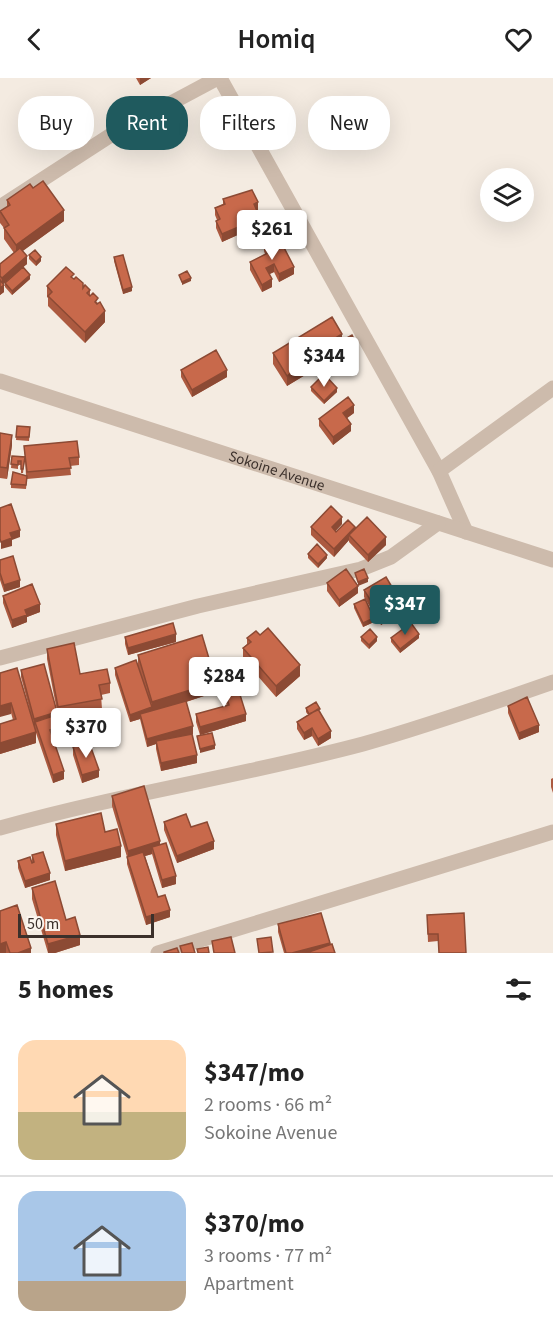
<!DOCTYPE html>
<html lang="en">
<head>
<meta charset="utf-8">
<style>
  :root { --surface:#fff; --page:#f6f6f6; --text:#222; --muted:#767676; --line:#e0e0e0; --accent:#1f5a5e }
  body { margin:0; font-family:"Source Sans 3",sans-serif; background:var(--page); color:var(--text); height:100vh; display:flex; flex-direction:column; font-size:22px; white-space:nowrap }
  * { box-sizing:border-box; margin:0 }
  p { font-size:20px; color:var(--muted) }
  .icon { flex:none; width:33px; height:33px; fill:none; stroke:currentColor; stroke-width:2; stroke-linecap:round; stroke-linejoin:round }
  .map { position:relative; height:875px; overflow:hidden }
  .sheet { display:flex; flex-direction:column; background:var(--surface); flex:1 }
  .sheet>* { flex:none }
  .top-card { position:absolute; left:18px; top:18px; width:518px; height:54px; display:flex; gap:12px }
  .buttons { position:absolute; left:480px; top:90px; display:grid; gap:12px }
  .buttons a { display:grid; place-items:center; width:54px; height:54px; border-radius:50%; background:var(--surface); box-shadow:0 6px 24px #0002; font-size:30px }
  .scale { position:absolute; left:18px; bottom:15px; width:136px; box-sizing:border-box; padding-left:6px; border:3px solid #3b302b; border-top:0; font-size:16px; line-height:21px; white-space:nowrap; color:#3b302b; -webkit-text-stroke:4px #fbf5ee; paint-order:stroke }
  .price { position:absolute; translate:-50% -51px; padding:0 14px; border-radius:6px; background:#fff; color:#222; font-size:20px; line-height:39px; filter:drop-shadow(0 2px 3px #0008) }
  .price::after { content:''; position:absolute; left:50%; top:36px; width:18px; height:14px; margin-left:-9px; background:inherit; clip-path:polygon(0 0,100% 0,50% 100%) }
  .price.active { background:var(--accent); color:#fff }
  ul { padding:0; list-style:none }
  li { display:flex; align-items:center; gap:18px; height:150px; padding:0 18px }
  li+li { border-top:2px solid var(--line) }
  li span { display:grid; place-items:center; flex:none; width:168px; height:120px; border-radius:18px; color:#555 }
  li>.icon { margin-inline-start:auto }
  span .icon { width:72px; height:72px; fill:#fffc; stroke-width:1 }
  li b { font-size:26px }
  h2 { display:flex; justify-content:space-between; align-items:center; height:72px; padding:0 18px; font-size:26px }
  .tag { padding:0 21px; border-radius:24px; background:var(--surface); box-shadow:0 6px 24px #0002; font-size:21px; line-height:54px }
  .tag.active { background:var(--accent); color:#fff }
  header { display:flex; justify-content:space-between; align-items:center; height:78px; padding:0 18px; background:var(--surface); font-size:27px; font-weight:600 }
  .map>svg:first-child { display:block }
</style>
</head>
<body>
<header><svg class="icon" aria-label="back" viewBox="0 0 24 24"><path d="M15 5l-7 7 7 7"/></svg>Homiq<svg class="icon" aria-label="heart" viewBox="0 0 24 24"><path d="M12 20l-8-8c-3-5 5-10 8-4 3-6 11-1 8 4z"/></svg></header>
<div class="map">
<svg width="553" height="875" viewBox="0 0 553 875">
  <rect width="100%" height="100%" fill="#f4ebe1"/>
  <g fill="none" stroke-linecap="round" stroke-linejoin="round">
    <g stroke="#cdbbac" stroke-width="15">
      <path d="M220,0L439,393L466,454"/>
      <path d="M0,129L111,57L218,0"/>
      <path id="s1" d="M0,303L553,482"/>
      <path d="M439,393L553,310"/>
      <path d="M0,580L198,528L361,491L391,479L438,445"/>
      <path d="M0,750C120,716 243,698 363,666C427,648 490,626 553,604"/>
      <path d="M158,875L553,754"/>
    </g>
  </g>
  <path fill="#ac5a40" d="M136,0H151L140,7Z
    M33,110L64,143L22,173L27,186L23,189L30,201L12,217L5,209V205L21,190L3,206L4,214L0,217V186L14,175L4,161V150L0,145V133L7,129V122Z
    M223,121L258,132H256L260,147L222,164L216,150V143L217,142L215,137V130L223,126Z
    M264,166L294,196L279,204L274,194L269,196L272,209L262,214L250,192V184L265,176L264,173Z
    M29,177L41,183L36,188L29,181Z
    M114,179L132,213L123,216L114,183Z
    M74,201L83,210L90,212V218L98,225L105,244L85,265L48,228V220L47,219V208Z
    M343,262L357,270L348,275L343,266Z
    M342,267L330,274V282L287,308L273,286V275Z
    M181,292L227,299L192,319L181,299Z
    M311,309L337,314L324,326L311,313Z
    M354,335L347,340L351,353L333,367L319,348V341Z
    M17,348L30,349L29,363L16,362Z
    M0,355L12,367L7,401L0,400Z
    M24,368L79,379V387L70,388L71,397L27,401L26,411L11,410V406L26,398L25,380L23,395H21V387H18V391L11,390L12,378L25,379Z
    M342,446L335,453L336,454L355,452L386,467L368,484L349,464V462L334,479L311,457V449Z
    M308,476L327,480L318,490L308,480Z
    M0,482L20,509L4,514L0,502Z
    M327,505L358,515L339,529L327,513Z
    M364,512L402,533L381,547L364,519Z
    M3,518L40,534L27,539V544L12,550L3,525Z
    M354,526L374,544L363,549L354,530Z
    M125,559L176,564L128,577L125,566Z
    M361,559L377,563L369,571L361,563Z
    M247,560L300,598L276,619L243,581V570L247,566Z
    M391,560H419L400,575L391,564Z
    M47,571L80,596L110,605V615L101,617L102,631L60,639L63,655L52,658L64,701L53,705L36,655V665L0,676V646L13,642L0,595L30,633L21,599V592L57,633L47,581Z
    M138,577L216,614L186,624L193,656H192L197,685L161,693L156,671V666L147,669L140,641L130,644L115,597V590L138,587Z
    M223,607L246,643L200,657L196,644V636L227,628L223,615Z
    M508,628L539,654L519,662L508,635Z
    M306,630L320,634L331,660L318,668L312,658L304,662L297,651V644L308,637L306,634Z
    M73,669L99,699L82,705L73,677Z
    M553,700V715L551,709V701Z
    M112,718L160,767L176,806L162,810L152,776L145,778L158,819L170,839L146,847L127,786V779L112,728Z
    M164,744L191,749L214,771L177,785L164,752Z
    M56,746L105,754L121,779L65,793L56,757Z
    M32,777L50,802L25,810L18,790V783L32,785Z
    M32,810L66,842L80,867L55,875H48L32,821Z
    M0,833L31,875H0Z
    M464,835L438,863L428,864L427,837Z
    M278,846L330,867L335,875H284L278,854Z"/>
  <path fill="#8c4a34" d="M140,0H151L140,7Z
    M258,124V132L254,134V126Z
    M64,132V143L16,178V167Z
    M260,140V147L222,164V156Z
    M27,178V186L2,207V200Z
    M41,179V183L36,188V184Z
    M274,186V194L266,198V190Z
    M294,189V196L279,204V196Z
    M30,197V201L12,217V213Z
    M191,200V203L182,207V204Z
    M272,201V209L262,214V207Z
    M4,207V214L0,217V210Z
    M132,209V213L123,216V212Z
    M105,233V244L85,265V254Z
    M342,256V267L330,274V282L287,308V298L326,266Z
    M357,267V270L348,275V271Z
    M227,292V299L192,319V312Z
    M337,310V314L324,326V323Z
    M354,327V335L343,343V335Z
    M351,346V353L333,367V359Z
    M12,357V367L7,401V390Z
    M342,439V446L332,457V449Z
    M355,449V457H349V462L334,479V471Z
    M20,452V459L12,462V468L1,471V464L10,455Z
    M386,459V467L368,484V477Z
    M327,477V480L318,490V486Z
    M368,500V504L358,508V504Z
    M20,502V509L4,514V507Z
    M358,508V515L339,529V522Z
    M40,526V534L27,539V544L12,550V542L25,532Z
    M402,526V533L381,547V539Z
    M374,540V544L363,549V545Z
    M176,556V564L128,577V570Z
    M419,556V560L400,575V571Z
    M377,559V563L369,571V567Z
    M300,587V598L276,619V608Z
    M216,604V614L152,635V624Z
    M11,625V636L0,639V628Z
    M152,629V637L140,636V641L130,644V637Z
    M57,634V641L35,644V648L34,649V641Z
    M246,636V643L200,657V649Z
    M63,647V655L50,659V652Z
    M539,647V654L519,662V655Z
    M193,648V656L157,666L156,663V666L147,669V661Z
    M312,650V658L304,662V655Z
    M331,653V660L318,668V661Z
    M36,654V665L0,676V665Z
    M215,667V671L200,675V671Z
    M197,677V685L161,693V685Z
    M99,692V699L82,705V697Z
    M64,693V701L53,705V697Z
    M160,763V774L152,769V776L128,783V773Z
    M214,763V771L177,785V778Z
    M121,768V779L65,793V783Z
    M50,795V802L25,810V803Z
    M176,798V806L162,810V802Z
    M170,832V839L146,847V839Z
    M80,857V867L55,875H48V866Z
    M6,864V875H0V866Z
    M330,865V872L319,875H292Z
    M31,870V875H18Z"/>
  <path fill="#c8694b" stroke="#8c4a34" stroke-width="1.5" d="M43,103L64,132L16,167L4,150L9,147L0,133L10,127L7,122L30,106L33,110Z
    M252,112L258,124L254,126L260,140L222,156L216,143L220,141L215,130L225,126L223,121Z
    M278,158L294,189L279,196L274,186L266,190L272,201L262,207L250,184L268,175L264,166Z
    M20,170L27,178L2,200L0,198V186Z
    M35,172L41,179L36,184L29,177Z
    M123,177L132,209L123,212L114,179Z
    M23,189L30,197L12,213L5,205Z
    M66,189L74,196L71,199L74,201L76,199L83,205V210L85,207L90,212L87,215L90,218L93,215L98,220L95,224L97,226L100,224L105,233L85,254L48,218L52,214L47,208Z
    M187,193L191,200L182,204L179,197Z
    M0,202L4,207L0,210Z
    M332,239L342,256L326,266L330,271L287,298L273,275Z
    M352,257L357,267L348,271L343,262Z
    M216,272L227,292L192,312L181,292Z
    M324,296L337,310L324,323L311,309Z
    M348,319L354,327L343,335L351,346L333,359L319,341Z
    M17,348L30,349L29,359H16Z
    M0,355L12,357L7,390L0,389Z
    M77,363L79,379L69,380L71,390L27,394L24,368Z
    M12,378L25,379L23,391H21V383H18V387L11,386Z
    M13,394L27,398L26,407L11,406Z
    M11,426L20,452L10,455L12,460L1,464L0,461V430Z
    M331,428L342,439L332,449L336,454L348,442L355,449L334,471L311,449Z
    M367,439L386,459L368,477L349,457Z
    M317,466L327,477L318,486L308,476Z
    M13,478L20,502L4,507L0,495V482Z
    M346,491L358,508L339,522L327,505Z
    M364,491L368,500L358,504L355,495Z
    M386,499L402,526L381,539L364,512Z
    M32,506L40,526L25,532L27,537L12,542L3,518Z
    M365,521L374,540L363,545L354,526Z
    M173,545L176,556L128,570L125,559Z
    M411,545L419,556L400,571L391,560Z
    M268,550L300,587L276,608L243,570L251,564L247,560L256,553L260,557Z
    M370,551L377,559L369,567L361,559Z
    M202,557L216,604L152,624L138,577Z
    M74,565L80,596L107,591L110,605L99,607L102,621L58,629L47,571Z
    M136,582L152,629L130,637L115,590Z
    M44,586L57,634L34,641L21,592Z
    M17,590L36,654L0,665V646L16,641L11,625L0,628V595Z
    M236,604L246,636L200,649L196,636L229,627L223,607Z
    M527,619L539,647L519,655L508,628Z
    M186,623L193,648L147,661L140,636Z
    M316,624L320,631L309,636L306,630Z
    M318,631L331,653L318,661L312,650L304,655L297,644Z
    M59,636L63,647L50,652L64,693L53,697L35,644Z
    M212,655L215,667L200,671L197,658Z
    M192,656L197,677L161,685L156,663Z
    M89,664L99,692L82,697L73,669Z
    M144,708L160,763L128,773L112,718Z
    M101,735L105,754L117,751L121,768L65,783L56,746Z
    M186,736L191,749L207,744L214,763L177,778L164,744Z
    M166,765L176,798L162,802L152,769Z
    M43,774L50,795L25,803L18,783L30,779L32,785L34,784L32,777Z
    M143,774L158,819L165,817L170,832L146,839L127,779Z
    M55,803L66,842L75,839L80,857L48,866L32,810Z
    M17,827L31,870L18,875H10L6,864L0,866V833Z
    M321,835L330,865L292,875H286L278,846Z
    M464,835L466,875H439L438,856H428L427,837Z
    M231,859L235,875H214L212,863Z
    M271,859L273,874L259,875L257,861Z
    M192,865L195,875H182L180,868Z
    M332,866L335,875H306Z
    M208,869L209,875H198L197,871Z
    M177,870L179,875H164V874Z"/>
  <g text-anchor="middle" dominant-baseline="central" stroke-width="4.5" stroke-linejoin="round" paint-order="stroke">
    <g font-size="15" fill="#3b302b" stroke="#fbf5ee">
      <text stroke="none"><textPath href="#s1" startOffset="291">Sokoine Avenue</textPath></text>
    </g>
  </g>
</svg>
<div class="buttons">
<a><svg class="icon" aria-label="layers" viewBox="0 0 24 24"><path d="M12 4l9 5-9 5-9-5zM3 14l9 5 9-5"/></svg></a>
</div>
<div class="scale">50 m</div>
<b class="price" style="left:272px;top:183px">$261</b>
<b class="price" style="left:324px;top:310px">$344</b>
<b class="price active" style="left:405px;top:558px">$347</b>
<b class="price" style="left:224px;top:630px">$284</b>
<b class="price" style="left:86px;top:681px">$370</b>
<div class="top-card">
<a class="tag">Buy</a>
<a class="tag active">Rent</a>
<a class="tag">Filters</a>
<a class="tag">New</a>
</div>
</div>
<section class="sheet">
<h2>5 homes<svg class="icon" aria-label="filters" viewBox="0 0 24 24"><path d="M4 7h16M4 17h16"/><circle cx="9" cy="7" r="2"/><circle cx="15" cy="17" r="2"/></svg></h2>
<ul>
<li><span style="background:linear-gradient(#ffd9b3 60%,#c2b280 0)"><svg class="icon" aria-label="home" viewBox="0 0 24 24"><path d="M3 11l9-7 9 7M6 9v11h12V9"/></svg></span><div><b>$347/mo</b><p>2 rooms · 66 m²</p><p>Sokoine Avenue</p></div></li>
<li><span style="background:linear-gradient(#a9c7e8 75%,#b9a48a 0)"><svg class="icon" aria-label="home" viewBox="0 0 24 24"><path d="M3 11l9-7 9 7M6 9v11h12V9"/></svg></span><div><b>$370/mo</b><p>3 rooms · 77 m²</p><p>Apartment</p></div></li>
</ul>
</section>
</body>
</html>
